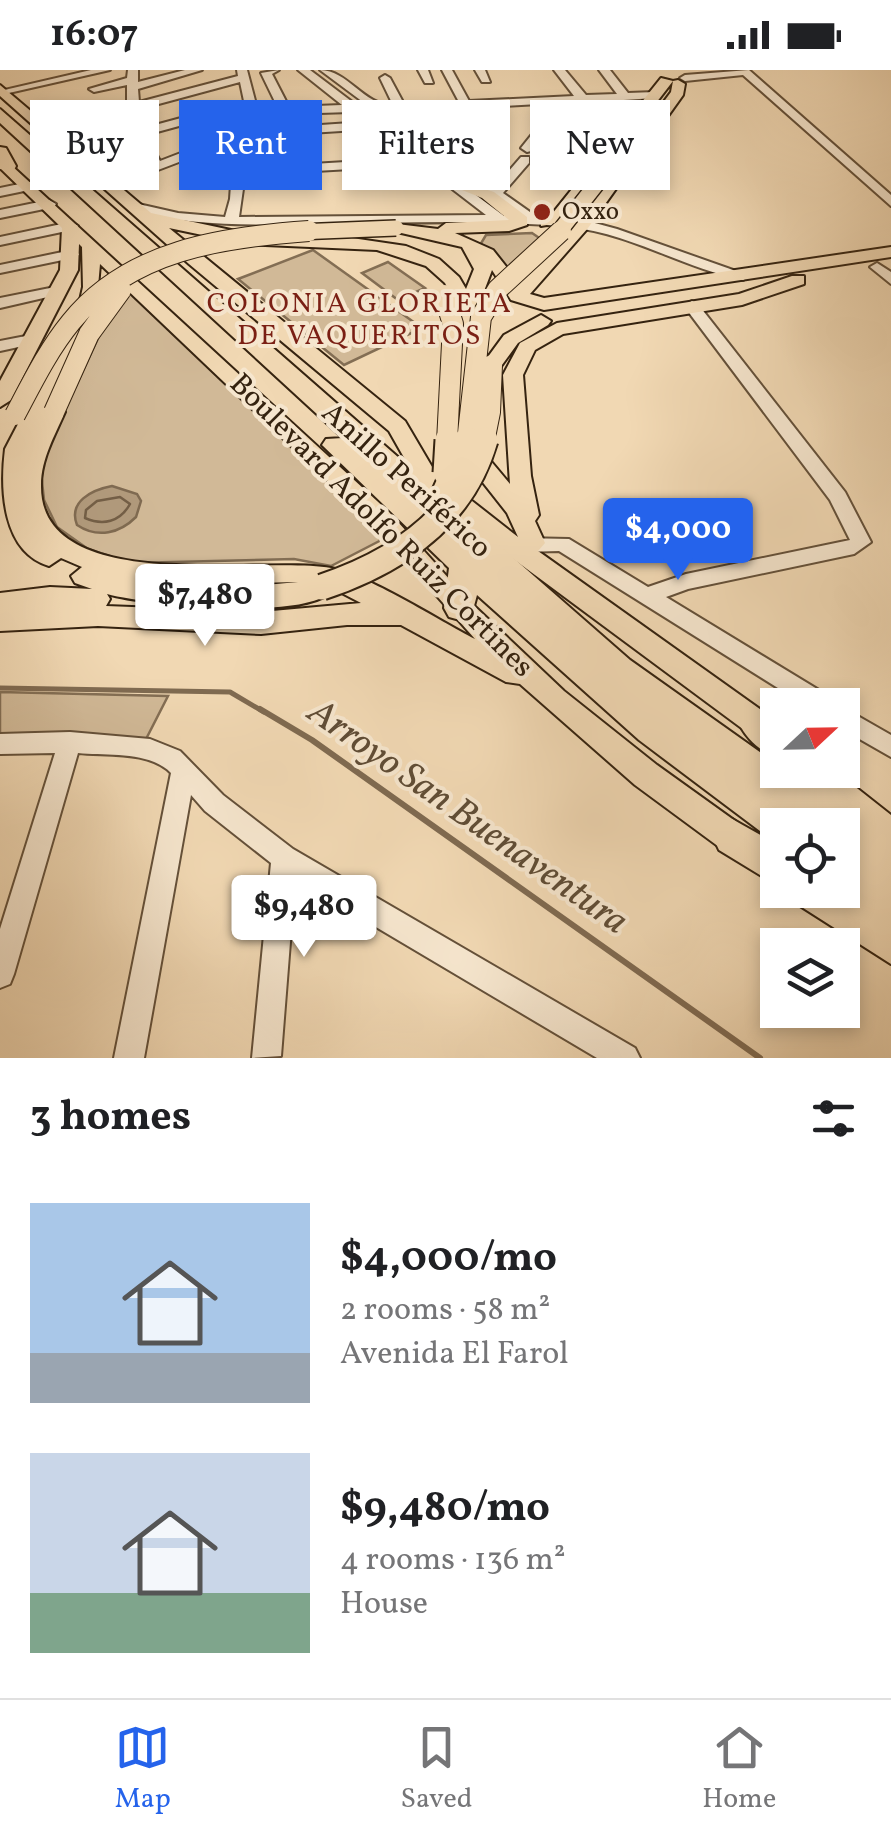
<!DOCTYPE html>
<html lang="en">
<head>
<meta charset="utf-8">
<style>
  :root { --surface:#fff; --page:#f6f6f6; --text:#202124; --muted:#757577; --line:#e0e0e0; --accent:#2563eb }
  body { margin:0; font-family:Vollkorn,serif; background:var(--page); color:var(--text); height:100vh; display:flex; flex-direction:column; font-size:38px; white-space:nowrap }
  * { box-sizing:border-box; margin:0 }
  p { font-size:32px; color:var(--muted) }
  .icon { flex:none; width:55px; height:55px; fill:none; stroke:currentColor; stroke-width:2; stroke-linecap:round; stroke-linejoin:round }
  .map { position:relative; height:988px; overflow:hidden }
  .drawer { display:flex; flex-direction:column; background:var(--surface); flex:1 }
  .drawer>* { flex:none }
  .hud { position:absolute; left:30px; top:30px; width:832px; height:90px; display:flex; gap:20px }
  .needle { width:65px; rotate:68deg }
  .buttons { position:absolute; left:760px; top:618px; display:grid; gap:20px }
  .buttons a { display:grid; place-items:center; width:100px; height:100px; border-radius:0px; background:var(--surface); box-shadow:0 5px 15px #0003; font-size:50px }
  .price { position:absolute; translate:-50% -85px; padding:0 22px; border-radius:10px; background:#fff; color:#222; font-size:32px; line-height:65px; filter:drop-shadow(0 2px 5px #0008) }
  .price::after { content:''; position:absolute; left:50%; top:60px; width:30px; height:22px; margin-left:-15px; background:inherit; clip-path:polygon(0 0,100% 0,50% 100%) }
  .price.selected { background:var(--accent); color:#fff }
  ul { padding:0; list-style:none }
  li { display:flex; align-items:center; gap:30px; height:250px; padding:0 30px }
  li span { display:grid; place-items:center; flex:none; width:280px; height:200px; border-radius:0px; color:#555 }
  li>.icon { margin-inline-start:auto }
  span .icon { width:120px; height:120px; fill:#fffc; stroke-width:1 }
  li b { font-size:42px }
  h2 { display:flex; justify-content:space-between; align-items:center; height:120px; padding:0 30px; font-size:42px }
  .pill { padding:0 35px; border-radius:0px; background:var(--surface); box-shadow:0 5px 15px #0003; font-size:35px; line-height:90px }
  .pill.selected { background:var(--accent); color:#fff }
  .status { display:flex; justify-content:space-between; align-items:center; height:70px; padding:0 50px; background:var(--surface); direction:ltr }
  .status svg { height:28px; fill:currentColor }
  .menu { display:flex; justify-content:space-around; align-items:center; height:140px; border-top:2px solid var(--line); background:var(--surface); font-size:28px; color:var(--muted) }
  .menu a { display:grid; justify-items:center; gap:5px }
  .menu .selected { color:var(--accent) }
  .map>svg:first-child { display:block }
</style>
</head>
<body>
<div class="status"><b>16:07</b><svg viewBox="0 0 49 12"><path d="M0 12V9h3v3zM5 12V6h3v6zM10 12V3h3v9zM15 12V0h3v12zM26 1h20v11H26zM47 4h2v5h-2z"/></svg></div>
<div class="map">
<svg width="891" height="988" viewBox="0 0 891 988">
  <rect width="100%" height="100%" fill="#f1d8b3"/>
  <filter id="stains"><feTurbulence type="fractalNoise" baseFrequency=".002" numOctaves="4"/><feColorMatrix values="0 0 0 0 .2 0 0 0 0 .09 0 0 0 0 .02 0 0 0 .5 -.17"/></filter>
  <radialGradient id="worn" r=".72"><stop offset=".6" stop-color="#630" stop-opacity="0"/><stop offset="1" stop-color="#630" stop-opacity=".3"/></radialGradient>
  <path fill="#d1b997" stroke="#836e54" stroke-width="2.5" d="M532,163L551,176L521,217L480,175L486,165Z
    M313,180L422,258L344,295L238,209Z
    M388,192L425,218L398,230L362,203Z
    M133,221L389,466L331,496L294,489L131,493L88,479L57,457L44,430L40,393L107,249Z
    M0,622L168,626L145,671L0,666Z"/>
  <path fill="#b19a7c" stroke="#7f6a51" stroke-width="2.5" d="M112,416L137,424L141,431L136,447C120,463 98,469 77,455C68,432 91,420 112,416Z"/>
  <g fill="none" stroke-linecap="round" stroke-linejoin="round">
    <path stroke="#735e46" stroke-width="2.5" d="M120,427L130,434C120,452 103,456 85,448L86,440L97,431Z"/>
    <path stroke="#7f6a51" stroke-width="5" d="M0,618L230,622L264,642"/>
    <path stroke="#7f6a51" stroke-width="6" d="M260,639L312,670L760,988"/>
    <g stroke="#645039" stroke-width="4">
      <path id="minor" d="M91,0H110L0,25V21Z
        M128,0H138V12L185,0H202L138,19L139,32L238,6L237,0H247L257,38H278L261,3L279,0L272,4L289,37L342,35L298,0H310L363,40L371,38L320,0C348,0 364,36 393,35L380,8L385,5L390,8L404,34L459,32L442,0H452L469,31L574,26L554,0H565L586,25L617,24L599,0H610L628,23L655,22L661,25L655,28L592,32L566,57L560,54L579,32L569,33L531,81L527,82L521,78L557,33L390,42L458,91L480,67H488V73L466,96L495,117L521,87H529V93L503,123L537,147L591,152L617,159L750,206L743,210C683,198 630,163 569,157C486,149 401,153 318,154C254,155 192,157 129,140L127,137L134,133L178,143L225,147L230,129L234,71L158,100L146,89L135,68L65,85V79L133,61L127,37V15L94,22L89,19L127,8ZM240,12L244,31L144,58L140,39ZM245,38L235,51V62L160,91L146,65ZM351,42L365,52L246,60L247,52L255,45ZM378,43L519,146H504L370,46ZM373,59L412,88L245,98L246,67ZM421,95L486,145L239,147L245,105Z
        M418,0H428L433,13H425Z
        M475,0H485L490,12H482Z
        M749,0L891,125V136L743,5L685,11L680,8L685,5Z
        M29,112L34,113V119L0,126V118Z
        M49,130L56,134L54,137L0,148V140Z
        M71,152L78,156L76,159L0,175V167Z
        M72,180L79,184L77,187L0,203V195Z
        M877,193L891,202V214L870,197Z
        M60,216L67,220L65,223L0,238V228Z
        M692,231L697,233L845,422L871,472L854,484L688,519L666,527L832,628L835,635H805L559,481L522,482L512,475L522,468L569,469L648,517L686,504L850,470L830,430L684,236Z
        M31,265L39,270L37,273L0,281V271Z
        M842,637L891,665V687L842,659Z
        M70,662L150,669L180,681L223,725L293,779L635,978L640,988H597L295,809L281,986L252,988L271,793L205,741L191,725L144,988H114L171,703C150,681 107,686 78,683L14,904L10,914L0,918V859L55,683L0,684V664Z"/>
    </g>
    <g stroke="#352310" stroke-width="4">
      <path id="major" d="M661,8L673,11L564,152L541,156V148L552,144Z
        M678,10L685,14L683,25L588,158L530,224L544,228L891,177V187L544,240L511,230L492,200L475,245V365L484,383L510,414L503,305L520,273L557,253L739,224L792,206H804V214L742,235L563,264L535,280L523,305L531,406L539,445L535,451L545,473L538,481L778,652V672L769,675L759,671L442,436L419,414L389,361L189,194L0,26V15L151,143L245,163L345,167L406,176L439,189L459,207L466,219L474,199L462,177L397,162V154L438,159L446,153L509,150L482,128L452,116L460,111L494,122L527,147V155L509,161L455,163L493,180L519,213L576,150L671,22L673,11ZM169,158L245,174L377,180L426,196L445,213L457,237L453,365L466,391L507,443L518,467L435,402L405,351Z
        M0,85L389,442L469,531L564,621L657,695L756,766L761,777L756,788L745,792L734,788L635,715L520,614L506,612L401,555H347L261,564L98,556L0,561V523L50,517L92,519L75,513L71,506L82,497L61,488L49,496C2,482 0,419 5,379L78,239L83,217L82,177L79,174L78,200L11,330L0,337V311L60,200L62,158L0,98ZM100,194L373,454L475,569C440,551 366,504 331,498C263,485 39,528 41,415C41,389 55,365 65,342L62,337H48L96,239ZM298,512L233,518L161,515ZM334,519L361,533L261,542L106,536L110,529L107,524C147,535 309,552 334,519Z
        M541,245L551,251L548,255L518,273L499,299H485L482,295L504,265Z"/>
    </g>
    <g stroke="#352310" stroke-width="4">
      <path id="highway" d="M0,39L630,590L778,695V700L791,705L789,700H834L891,745V894L797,834L791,820H842V755H778V771L768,767L639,670L477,525L471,547L460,550L449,547L444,538L449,498L322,375L326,369L343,368L0,53Z
        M0,77L6,78L16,96L14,100L0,99Z
        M756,638L778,651V688C761,682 746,669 739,653L744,642Z
        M732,749L778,775V816L719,780L713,767L719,754Z"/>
    </g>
    <use href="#minor" fill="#f6e6ce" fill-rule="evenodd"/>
    <use href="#major" fill="#f1d8b3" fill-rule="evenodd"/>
    <use href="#highway" fill="#f1d8b3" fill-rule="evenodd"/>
    <g stroke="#352310" stroke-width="18" stroke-linecap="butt">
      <path id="major-bridge-far2" d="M272,163L396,158
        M558,163L625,78"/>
    </g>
    <g stroke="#352310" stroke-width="22" stroke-linecap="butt">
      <path id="major-bridge-far1" d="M444,225L453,254L447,372
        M54,342L89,264L121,220
        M15,345C32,313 48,280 71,252C129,180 223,167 309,161
        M467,372L481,247L498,219L561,161
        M484,372L490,342L492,295"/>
    </g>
    <g stroke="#352310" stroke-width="29" stroke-linecap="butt">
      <path id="major-bridge" d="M446,403L448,370
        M442,429L468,370
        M322,517C397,492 462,449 485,370"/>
    </g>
    <use href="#major-bridge-far2" stroke="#f1d8b3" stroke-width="15"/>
    <use href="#major-bridge-far1" stroke="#f1d8b3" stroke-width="20"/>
    <use href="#major-bridge" stroke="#f1d8b3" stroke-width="25"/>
  </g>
  <circle fill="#8f2418" stroke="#f6e6ce" stroke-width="4" cx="542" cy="142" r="10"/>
  <g text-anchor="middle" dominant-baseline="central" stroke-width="8" stroke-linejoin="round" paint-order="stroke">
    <g font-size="25" fill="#352310" stroke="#f6e6ce" text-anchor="start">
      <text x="562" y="142">Oxxo</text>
    </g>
    <g font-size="28" letter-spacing="2.5" fill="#7a1f14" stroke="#f6e6ce">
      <text x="360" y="234">COLONIA GLORIETA<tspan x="360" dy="32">DE VAQUERITOS</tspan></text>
    </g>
    <g font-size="30" fill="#352310" stroke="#f6e6ce">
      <text transform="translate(406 411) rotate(42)">Anillo Periférico</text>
      <text transform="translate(381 456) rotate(45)">Boulevard Adolfo Ruiz Cortines</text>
    </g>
    <g font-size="38" font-style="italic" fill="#604d36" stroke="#f6e6ce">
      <text transform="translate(467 748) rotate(35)">Arroyo San Buenaventura</text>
    </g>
  </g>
  <rect width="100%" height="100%" filter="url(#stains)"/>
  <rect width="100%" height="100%" fill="url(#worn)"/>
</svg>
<div class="buttons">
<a><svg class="needle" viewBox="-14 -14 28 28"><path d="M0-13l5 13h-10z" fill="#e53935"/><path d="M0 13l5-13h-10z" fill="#757577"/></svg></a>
<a><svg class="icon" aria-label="locate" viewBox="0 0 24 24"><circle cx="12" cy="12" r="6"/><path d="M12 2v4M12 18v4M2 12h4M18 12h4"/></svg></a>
<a><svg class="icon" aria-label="layers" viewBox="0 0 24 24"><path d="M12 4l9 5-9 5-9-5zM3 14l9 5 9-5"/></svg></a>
</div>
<b class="price selected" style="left:678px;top:513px">$4,000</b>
<b class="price" style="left:205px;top:579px">$7,480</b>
<b class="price" style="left:304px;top:890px">$9,480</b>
<div class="hud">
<a class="pill">Buy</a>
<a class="pill selected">Rent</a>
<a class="pill">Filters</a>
<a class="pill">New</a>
</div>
</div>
<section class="drawer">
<h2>3 homes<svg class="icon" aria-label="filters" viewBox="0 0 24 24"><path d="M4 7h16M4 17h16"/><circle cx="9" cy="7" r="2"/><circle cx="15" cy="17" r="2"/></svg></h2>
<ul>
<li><span style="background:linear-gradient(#a9c7e8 75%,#9aa5b1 0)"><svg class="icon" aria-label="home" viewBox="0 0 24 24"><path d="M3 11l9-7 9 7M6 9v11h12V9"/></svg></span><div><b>$4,000/mo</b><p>2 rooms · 58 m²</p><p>Avenida El Farol</p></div></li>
<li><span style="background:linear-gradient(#c9d6e8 70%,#7fa58c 0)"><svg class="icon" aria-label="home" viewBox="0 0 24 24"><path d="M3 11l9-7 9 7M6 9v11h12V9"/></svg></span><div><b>$9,480/mo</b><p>4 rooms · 136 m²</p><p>House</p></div></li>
</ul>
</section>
<nav class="menu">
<a class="selected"><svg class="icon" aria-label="map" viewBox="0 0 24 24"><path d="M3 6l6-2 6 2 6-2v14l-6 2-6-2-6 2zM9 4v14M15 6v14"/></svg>Map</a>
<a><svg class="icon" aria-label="saved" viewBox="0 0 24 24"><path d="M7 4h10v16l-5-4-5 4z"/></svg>Saved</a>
<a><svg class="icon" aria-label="home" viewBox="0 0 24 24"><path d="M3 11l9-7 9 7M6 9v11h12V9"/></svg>Home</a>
</nav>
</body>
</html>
